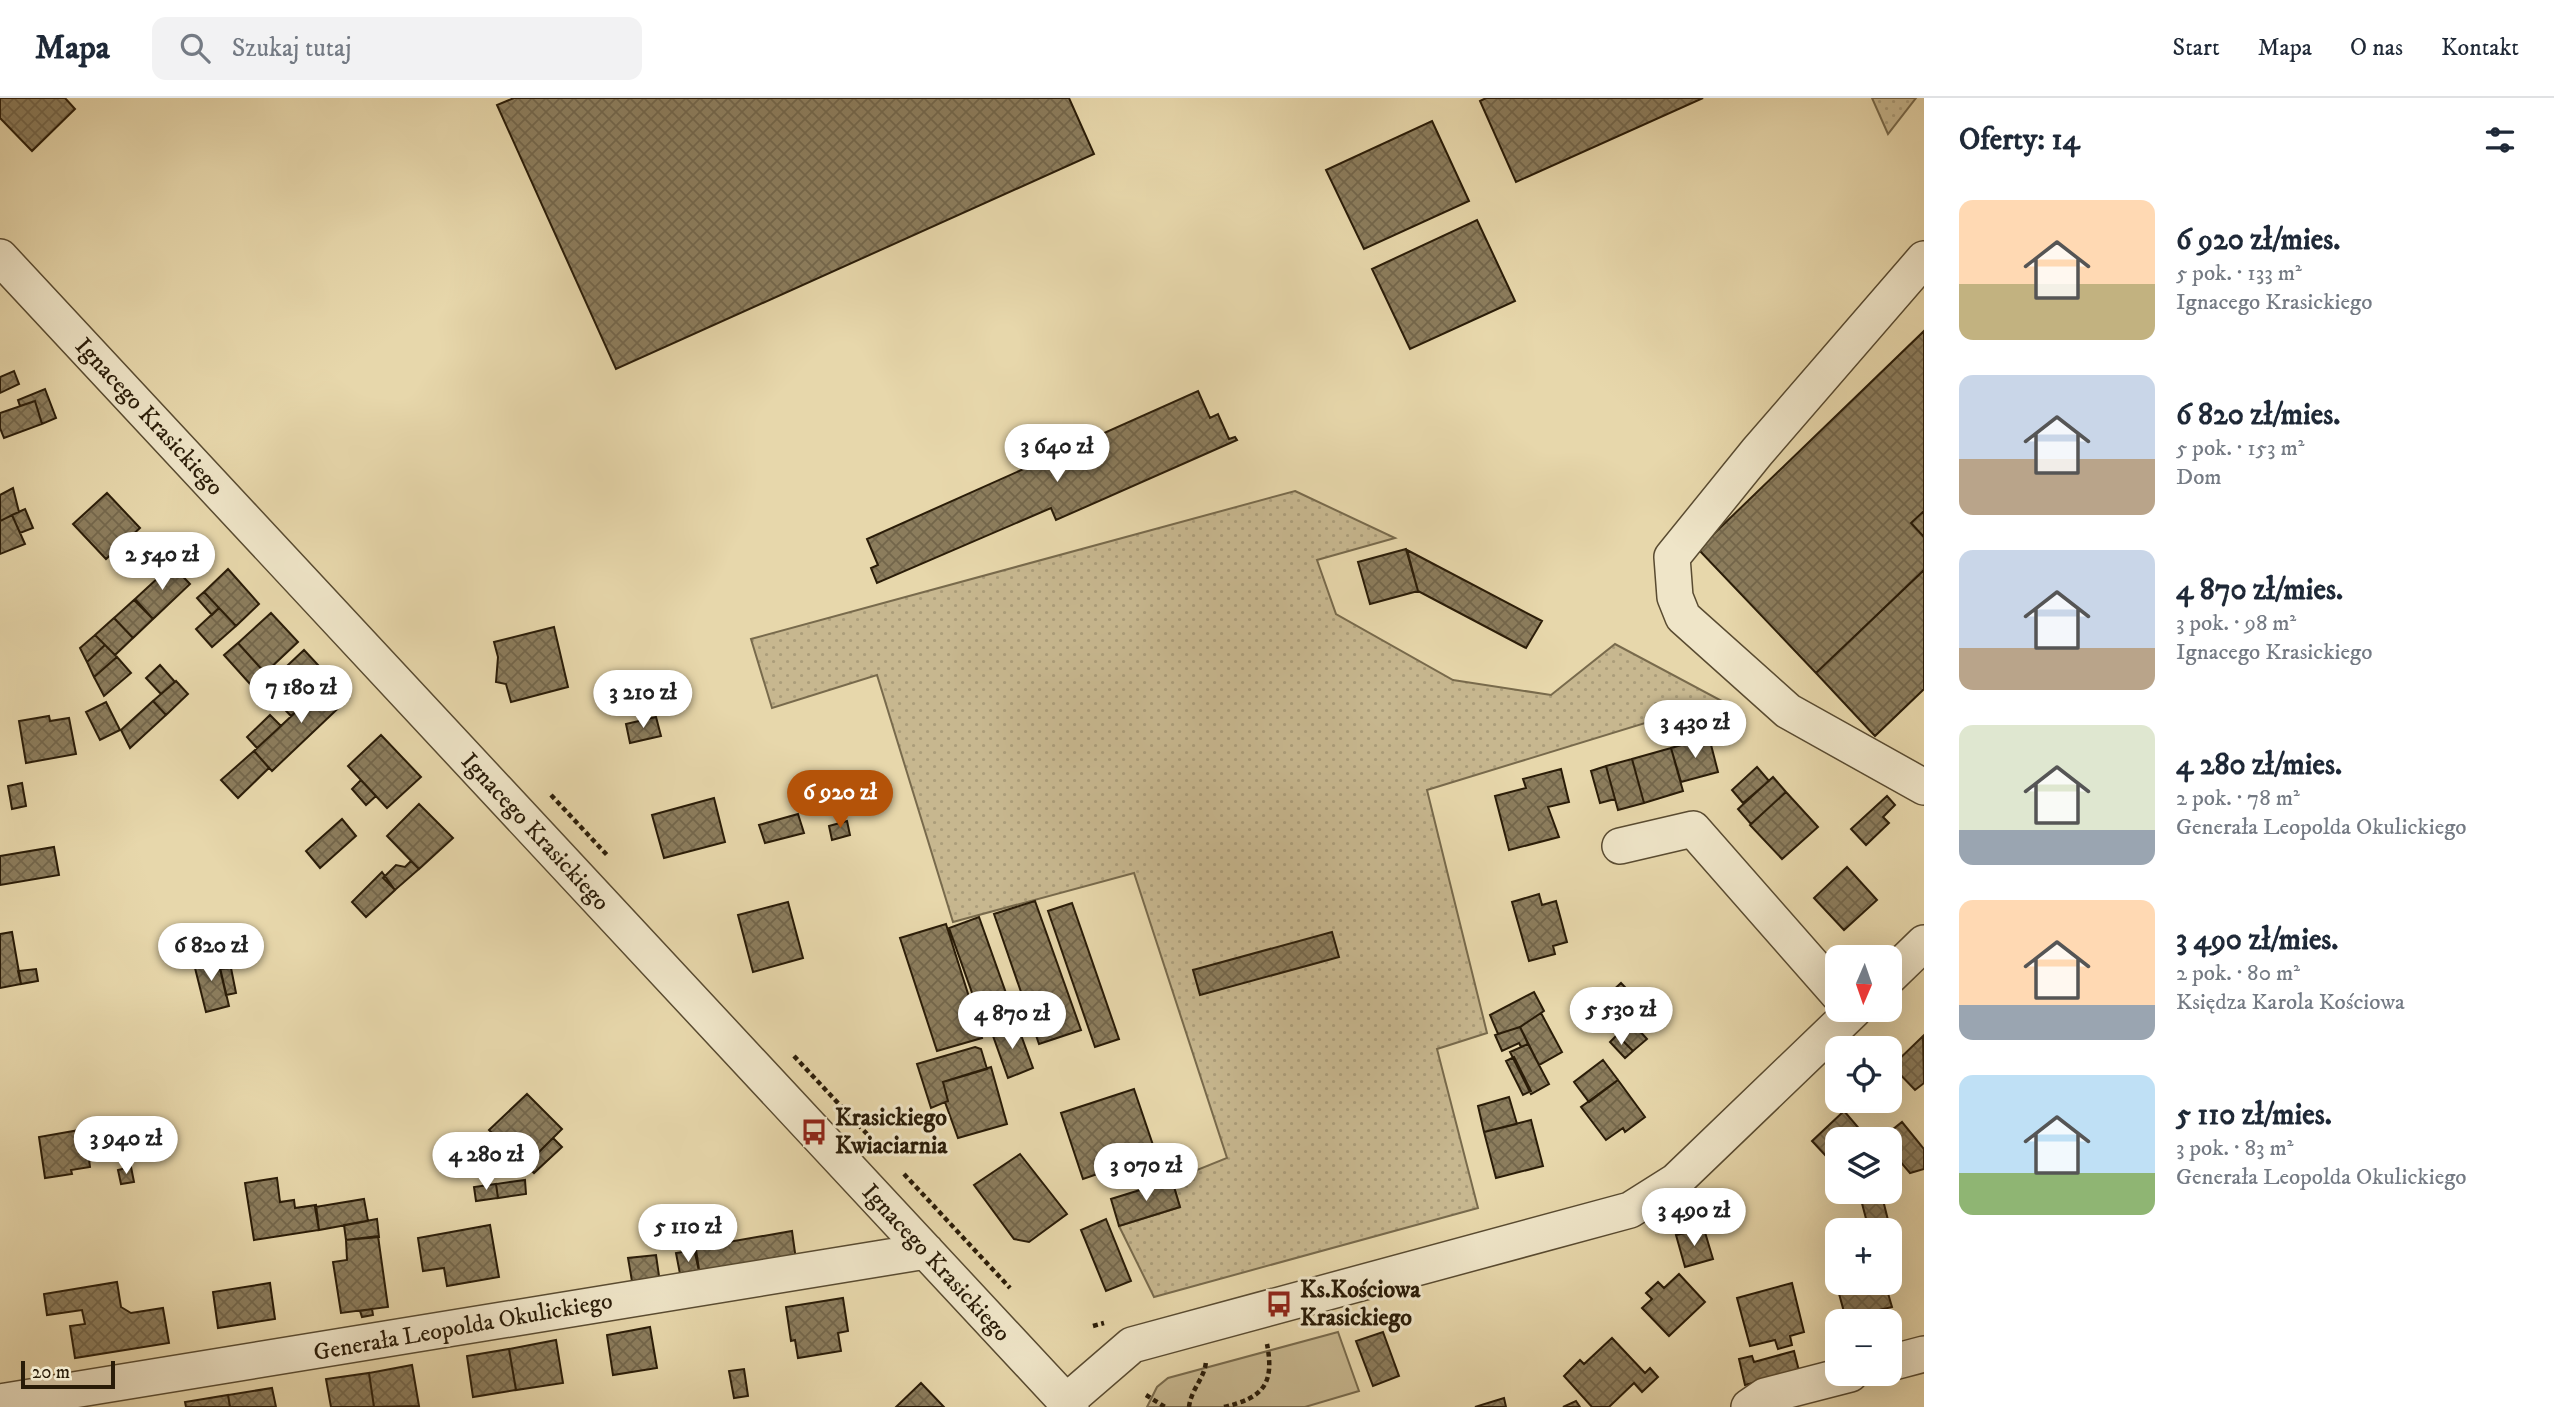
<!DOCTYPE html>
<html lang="pl">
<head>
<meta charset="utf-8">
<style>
  :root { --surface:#fff; --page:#f2f2f3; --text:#1f2937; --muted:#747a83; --line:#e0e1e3; --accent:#b45309 }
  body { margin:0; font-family:"IM FELL DW Pica",serif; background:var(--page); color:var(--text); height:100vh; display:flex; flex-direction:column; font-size:26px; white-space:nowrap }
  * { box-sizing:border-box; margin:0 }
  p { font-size:23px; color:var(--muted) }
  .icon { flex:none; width:38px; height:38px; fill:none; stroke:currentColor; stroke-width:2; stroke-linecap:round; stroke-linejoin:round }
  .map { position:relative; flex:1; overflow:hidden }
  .drawer { display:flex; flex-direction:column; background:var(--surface); width:630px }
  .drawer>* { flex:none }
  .needle { width:46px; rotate:182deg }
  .tools { position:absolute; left:1825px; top:847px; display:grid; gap:14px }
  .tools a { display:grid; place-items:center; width:77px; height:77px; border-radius:14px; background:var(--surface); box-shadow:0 7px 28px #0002; font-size:35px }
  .scale { position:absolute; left:21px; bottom:18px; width:94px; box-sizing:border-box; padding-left:7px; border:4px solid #2a1c08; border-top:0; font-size:19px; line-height:24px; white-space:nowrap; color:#2a1c08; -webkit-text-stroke:5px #efe5c8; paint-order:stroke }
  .price { position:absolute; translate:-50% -60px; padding:0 16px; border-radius:24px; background:#fff; color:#222; font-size:23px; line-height:46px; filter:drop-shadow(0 2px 4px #0008) }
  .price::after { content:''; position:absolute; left:50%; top:42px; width:21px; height:16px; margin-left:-10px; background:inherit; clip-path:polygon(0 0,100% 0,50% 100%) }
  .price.active { background:var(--accent); color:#fff }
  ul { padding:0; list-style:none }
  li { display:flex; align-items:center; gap:21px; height:175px; padding:0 35px }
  li span { display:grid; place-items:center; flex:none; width:196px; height:140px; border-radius:14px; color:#555 }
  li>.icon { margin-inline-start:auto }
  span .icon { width:84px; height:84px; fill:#fffc; stroke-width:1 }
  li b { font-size:30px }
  h2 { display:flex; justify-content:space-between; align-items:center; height:84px; padding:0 35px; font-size:30px }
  header { display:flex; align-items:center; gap:42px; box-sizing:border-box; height:98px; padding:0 35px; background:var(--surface); border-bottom:2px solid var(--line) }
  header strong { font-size:33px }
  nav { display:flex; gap:38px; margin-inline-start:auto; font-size:24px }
  .search { width:490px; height:63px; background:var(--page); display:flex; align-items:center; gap:18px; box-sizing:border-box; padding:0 24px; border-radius:14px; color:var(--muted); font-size:26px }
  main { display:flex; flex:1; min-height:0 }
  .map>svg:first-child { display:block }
</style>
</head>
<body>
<header>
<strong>Mapa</strong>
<div class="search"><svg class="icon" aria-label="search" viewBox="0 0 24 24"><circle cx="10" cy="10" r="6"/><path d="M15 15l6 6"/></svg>Szukaj tutaj</div>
<nav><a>Start</a><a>Mapa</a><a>O nas</a><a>Kontakt</a></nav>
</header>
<main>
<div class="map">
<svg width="1924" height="1309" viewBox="0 0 1924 1309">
  <defs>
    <pattern id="grass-dots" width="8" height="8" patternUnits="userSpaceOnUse" patternTransform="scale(1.75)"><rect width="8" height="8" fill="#c7b78f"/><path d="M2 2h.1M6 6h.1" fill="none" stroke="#ab9d7a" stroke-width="1.8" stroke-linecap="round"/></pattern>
    <pattern id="building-cross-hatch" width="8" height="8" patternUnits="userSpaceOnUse" patternTransform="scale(1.75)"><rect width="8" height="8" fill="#8c7d5d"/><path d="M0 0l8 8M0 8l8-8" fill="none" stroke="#73664b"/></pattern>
  </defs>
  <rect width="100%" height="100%" fill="#e7d7ab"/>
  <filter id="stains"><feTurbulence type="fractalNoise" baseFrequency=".00286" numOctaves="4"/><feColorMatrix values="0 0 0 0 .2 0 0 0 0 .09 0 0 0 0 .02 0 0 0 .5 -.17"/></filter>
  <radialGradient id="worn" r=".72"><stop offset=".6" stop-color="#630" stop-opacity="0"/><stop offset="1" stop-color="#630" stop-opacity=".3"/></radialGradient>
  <path fill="url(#grass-dots)" stroke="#786a4c" stroke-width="2" d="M1872,0H1916L1888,36Z
    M1295,393L1395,440L1317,462L1336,516L1453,582L1551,597L1615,546L1720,602L1427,692L1487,935L1437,951L1478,1110L1154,1199L1119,1128L1180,1109L1172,1082L1227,1060L1134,775L953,824L877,577L772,610L751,541Z"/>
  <path fill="#c7b78f" stroke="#786a4c" stroke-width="2" d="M1338,1234L1359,1293L1305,1309H1147L1157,1289L1168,1280Z"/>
  <path fill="url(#building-cross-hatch)" stroke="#2a1c08" stroke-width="2" d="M0,0H65L75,11L32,53L0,20Z
    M514,0H1069L1094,56L616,271L497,7Z
    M1486,0H1703L1516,84L1480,3Z
    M1432,23L1469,103L1364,151L1326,72Z
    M1477,122L1515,203L1410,251L1372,171Z
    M1924,233V413L1911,425L1924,439V472L1816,575L1698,451Z
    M14,273L19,286L0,295V279Z
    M45,291L56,320L42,326L35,303L20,308L18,302Z
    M1198,293L1210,320L1218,316L1229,341L1235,339L1237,342L1056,422L1051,410L877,485L871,470L878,467L867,441Z
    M35,303L42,326L4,340L0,330V315Z
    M13,390L19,414L0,423V397Z
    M107,395L140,430L106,461L73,426Z
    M25,411L33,430L20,435L12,417Z
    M1924,413V439L1911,425Z
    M12,417L25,446L0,456V423Z
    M1406,451L1418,493L1370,506L1358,464Z
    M1407,452L1542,523L1526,550L1418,493Z
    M172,467L190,486L153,521L135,501Z
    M228,471L259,506L236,528L204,494Z
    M1924,472V591L1875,638L1816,575Z
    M204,494L219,510L212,517L197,500Z
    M134,502L153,521L133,540L114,520Z
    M219,510L236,528L212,549L196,531Z
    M271,515L298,544L265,575L238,545Z
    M114,520L133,540L115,557L95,537Z
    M554,529L568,589L511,604L506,586L496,584L498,559L494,544Z
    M95,537L105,547L87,564L80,550Z
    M238,545L265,575L251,587L224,557Z
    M105,547L117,559L94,579L87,564Z
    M304,552L331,581L299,611L272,582Z
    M117,559L131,575L104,598L94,579Z
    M160,567L175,584L161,596L146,580Z
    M331,581L349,600L272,673L254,653Z
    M176,583L188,596L166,617L153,603Z
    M280,590L299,611L291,618L272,598Z
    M153,603L166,617L130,650L121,632Z
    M106,604L120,632L100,642L86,614Z
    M270,617L281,628L257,650L247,639Z
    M49,618L50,623L69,620L76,656L26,665L19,623Z
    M656,619L661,638L630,645L626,626Z
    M381,637L421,679L387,710L348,668Z
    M1709,639L1718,674L1681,684L1671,650Z
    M1671,650L1683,693L1644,705L1632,661Z
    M254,653L269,670L238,700L221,682Z
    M1632,661L1644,705L1618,712L1606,668Z
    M1606,668L1615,701L1600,705L1591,673Z
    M1757,669L1769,683L1743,705L1732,692Z
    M1561,671L1569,704L1548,709L1559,739L1509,752L1495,698L1526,690L1523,681Z
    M1773,679L1786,694L1751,726L1738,711Z
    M361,682L376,698L366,707L352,691Z
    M22,685L26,708L12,711L8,688Z
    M1786,694L1818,729L1782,761L1750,727Z
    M1887,698L1895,707L1883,719L1889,725L1866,747L1851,731Z
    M714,700L725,744L664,760L652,717Z
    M419,706L453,740L419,771L387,738Z
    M798,716L804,735L765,745L759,727Z
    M342,721L356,738L320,770L306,753Z
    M847,723L850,737L832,742L829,728Z
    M54,749L59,777L0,787V758Z
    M411,763L419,771L395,792L383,780L396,767L405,769Z
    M1847,769L1877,802L1844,832L1814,800Z
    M382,774L395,792L366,819L352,804Z
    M1539,796L1542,807L1556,803L1567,844L1553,848L1555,856L1529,863L1512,804Z
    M1035,803L1081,932L1039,946L994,816Z
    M788,804L803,860L753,874L738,817Z
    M1072,805L1119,941L1095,949L1048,813Z
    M979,819L1017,926L987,937L949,830Z
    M946,826L982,940L937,953L900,840Z
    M12,834L21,886L0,890V836Z
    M1332,834L1339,859L1200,897L1193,872Z
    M232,854L238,869L220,871L217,857Z
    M217,857L229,908L206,914L193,862Z
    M231,870L236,895L226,897L220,871Z
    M36,871L38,883L21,886L18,873Z
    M1621,885L1641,906L1626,919L1607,898Z
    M1534,894L1544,913L1520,929L1498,936L1490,917Z
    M1541,915L1562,954L1539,967L1520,929Z
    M1623,915L1647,941L1633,953L1609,929Z
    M1017,926L1033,970L1008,980L992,935Z
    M1520,929L1528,946L1521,949L1519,945L1502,953L1495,937Z
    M1617,937L1633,953L1625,960L1610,944Z
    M1923,938L1924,985L1915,992L1892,968Z
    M1528,946L1549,986L1531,996L1510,954Z
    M975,949L981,951L987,971L943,984L948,1003L931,1010L917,966Z
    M1514,959L1531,993L1523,997L1506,963Z
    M1603,962L1618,982L1589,1004L1574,984Z
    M991,969L1007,1026L958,1040L945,1004L948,1003L943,984Z
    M1618,982L1645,1019L1625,1034L1623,1030L1606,1042L1581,1009Z
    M1134,991L1156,1056L1083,1081L1061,1015Z
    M527,996L562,1031L526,1067L489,1032Z
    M1509,999L1517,1026L1484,1034L1478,1008Z
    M1844,1013L1868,1041H1838V1071L1812,1043Z
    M1531,1022L1543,1068L1496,1080L1484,1034Z
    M1902,1024L1924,1051V1071L1910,1075L1892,1054L1898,1050L1887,1036Z
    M85,1031L90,1069L71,1072L72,1076L45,1080L39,1039Z
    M553,1040L562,1049L534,1075L526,1067Z
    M1020,1056L1067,1116L1029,1144L1014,1141L974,1087Z
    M131,1069L134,1084L121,1086L118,1072Z
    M277,1080L280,1104L294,1102L295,1110L316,1107L319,1132L254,1142L245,1085Z
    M525,1082L526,1096L498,1100L496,1086Z
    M1172,1082L1180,1109L1119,1128L1111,1101Z
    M496,1086L498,1100L476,1103L474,1089Z
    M1859,1094H1881L1892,1138L1890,1132H1869Z
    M364,1101L368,1123L319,1132L315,1109Z
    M377,1121L379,1139L346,1142L344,1127Z
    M1106,1121L1131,1183L1106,1193L1081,1132Z
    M490,1127L499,1179L447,1188L444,1170L423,1173L418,1140Z
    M1704,1131L1713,1161L1685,1169L1676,1137Z
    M792,1133L796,1162L700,1178L694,1150Z
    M378,1138L388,1209L341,1215L333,1164L347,1162L346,1142Z
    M696,1152L700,1178L681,1181L676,1155Z
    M656,1157L660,1185L633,1189L628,1160Z
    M1838,1173V1185H1885L1892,1209L1879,1212L1881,1220L1870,1223H1864L1863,1217L1846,1221L1833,1174Z
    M1679,1176L1705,1204L1669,1238L1642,1210L1652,1201L1646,1195L1658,1184L1664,1190Z
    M117,1184L121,1209L131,1215L163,1210L169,1245L75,1260L70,1228L85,1226L82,1212L47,1217L44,1196Z
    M270,1185L275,1221L218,1230L213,1194Z
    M1792,1185L1804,1234L1790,1238L1792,1247L1778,1251L1775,1242L1750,1248L1737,1200Z
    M843,1200L848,1233L838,1235L841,1253L798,1260L795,1242L791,1243L786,1209Z
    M372,1211L373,1217L362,1219L360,1213Z
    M650,1229L657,1270L613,1277L607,1237Z
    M1383,1234L1399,1278L1373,1288L1356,1243Z
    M1612,1240L1645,1275L1650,1270L1658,1279L1642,1294L1634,1285L1609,1309H1592L1564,1278L1580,1262L1584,1266Z
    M556,1242L563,1285L516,1292L509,1251Z
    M509,1251L516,1292L473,1299L467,1258Z
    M1794,1253L1799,1273L1745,1287L1739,1261L1752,1258L1754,1264Z
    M412,1267L419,1308L374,1309L369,1275Z
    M744,1271L748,1298L734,1300L729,1273Z
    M369,1275L374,1309H331L326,1281Z
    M921,1285L944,1309H896Z
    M272,1290L276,1309H230L228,1297Z
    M228,1297L230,1309H186L185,1304Z
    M1504,1300L1506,1309H1475Z
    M1576,1303L1580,1309H1563Z"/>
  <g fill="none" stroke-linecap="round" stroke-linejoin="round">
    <g stroke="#594b31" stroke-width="38">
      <path id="minor" d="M0,159L1071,1309
        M1924,161L1757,354L1672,459L1675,499L1683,519L1788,613L1924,689
        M1620,748L1693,731L1838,896
        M1890,878L1924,845
        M1890,1265L1924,1256
        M0,1304L926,1153
        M1066,1304L1132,1247L1630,1112L1676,1083L1854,912
        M1749,1309L1765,1298L1850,1276"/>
    </g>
    <path stroke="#2a1c08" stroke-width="4.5" stroke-dasharray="5 3.5" stroke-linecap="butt" d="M551,697L607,757
      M794,958L867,1036
      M904,1076L1010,1190
      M1093,1228L1104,1225
      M1146,1297L1165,1309
      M1189,1309C1191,1291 1205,1280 1206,1263
      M1224,1309C1262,1300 1275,1287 1267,1246"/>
    <use href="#minor" stroke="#efe5c8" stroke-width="35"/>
  </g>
  <defs>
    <g id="bus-bare" transform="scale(2.1)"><path d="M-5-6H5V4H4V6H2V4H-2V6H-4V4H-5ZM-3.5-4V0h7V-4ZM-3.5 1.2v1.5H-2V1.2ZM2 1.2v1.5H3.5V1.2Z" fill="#8f2418" stroke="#efe5c8" stroke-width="2.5" paint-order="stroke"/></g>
  </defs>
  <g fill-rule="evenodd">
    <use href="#bus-bare" x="814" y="1034"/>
    <use href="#bus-bare" x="1279" y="1206"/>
  </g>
  <g text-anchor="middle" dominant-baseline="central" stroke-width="6" stroke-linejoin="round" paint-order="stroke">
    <g font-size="24" fill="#2a1c08" stroke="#efe5c8">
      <text transform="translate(149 319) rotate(47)">Ignacego Krasickiego</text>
      <text transform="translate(535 734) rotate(47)">Ignacego Krasickiego</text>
      <text transform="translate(936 1165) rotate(47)">Ignacego Krasickiego</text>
      <text transform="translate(463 1229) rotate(-10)">Generała Leopolda Okulickiego</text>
    </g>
    <g font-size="24" font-weight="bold" fill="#2a1c08" stroke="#efe5c8" text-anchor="start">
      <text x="835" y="1020">Krasickiego<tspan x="835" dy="28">Kwiaciarnia</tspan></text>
      <text x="1300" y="1192">Ks.Kościowa<tspan x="1300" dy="28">Krasickiego</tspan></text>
    </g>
  </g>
  <rect width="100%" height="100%" filter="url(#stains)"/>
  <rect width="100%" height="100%" fill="url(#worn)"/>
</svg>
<div class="tools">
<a><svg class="needle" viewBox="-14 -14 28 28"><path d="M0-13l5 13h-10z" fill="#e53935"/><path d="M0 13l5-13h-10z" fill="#747a83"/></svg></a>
<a><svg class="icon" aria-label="locate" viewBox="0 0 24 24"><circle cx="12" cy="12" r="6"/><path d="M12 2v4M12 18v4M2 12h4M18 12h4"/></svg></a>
<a><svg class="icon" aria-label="layers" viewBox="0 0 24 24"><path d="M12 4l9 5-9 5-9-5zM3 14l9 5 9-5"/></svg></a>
<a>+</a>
<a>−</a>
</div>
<div class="scale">20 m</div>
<b class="price" style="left:1057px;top:386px">3 640 zł</b>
<b class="price" style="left:162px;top:494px">2 540 zł</b>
<b class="price" style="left:301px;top:627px">7 180 zł</b>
<b class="price" style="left:643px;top:632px">3 210 zł</b>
<b class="price" style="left:1695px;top:662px">3 430 zł</b>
<b class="price active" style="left:840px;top:732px">6 920 zł</b>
<b class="price" style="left:211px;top:885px">6 820 zł</b>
<b class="price" style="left:1621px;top:949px">5 530 zł</b>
<b class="price" style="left:1012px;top:953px">4 870 zł</b>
<b class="price" style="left:126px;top:1078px">3 940 zł</b>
<b class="price" style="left:486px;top:1094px">4 280 zł</b>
<b class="price" style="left:1146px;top:1105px">3 070 zł</b>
<b class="price" style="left:1694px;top:1150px">3 490 zł</b>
<b class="price" style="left:688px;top:1166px">5 110 zł</b>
</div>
<section class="drawer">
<h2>Oferty: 14<svg class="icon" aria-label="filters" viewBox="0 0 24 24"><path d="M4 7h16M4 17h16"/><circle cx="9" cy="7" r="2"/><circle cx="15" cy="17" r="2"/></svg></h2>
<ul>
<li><span style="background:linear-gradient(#ffd9b3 60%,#c2b280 0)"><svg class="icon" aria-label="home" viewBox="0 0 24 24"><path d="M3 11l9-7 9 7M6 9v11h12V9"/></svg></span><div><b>6 920 zł/mies.</b><p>5 pok. · 133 m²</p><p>Ignacego Krasickiego</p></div></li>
<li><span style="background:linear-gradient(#c9d6e8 60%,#b9a48a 0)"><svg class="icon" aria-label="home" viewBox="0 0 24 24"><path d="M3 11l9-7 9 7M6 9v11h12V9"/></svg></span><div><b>6 820 zł/mies.</b><p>5 pok. · 153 m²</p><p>Dom</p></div></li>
<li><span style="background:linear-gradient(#c9d6e8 70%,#b9a48a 0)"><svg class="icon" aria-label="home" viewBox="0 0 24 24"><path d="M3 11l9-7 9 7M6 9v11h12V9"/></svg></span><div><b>4 870 zł/mies.</b><p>3 pok. · 98 m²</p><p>Ignacego Krasickiego</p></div></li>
<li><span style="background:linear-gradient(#dfe7d0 75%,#9aa5b1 0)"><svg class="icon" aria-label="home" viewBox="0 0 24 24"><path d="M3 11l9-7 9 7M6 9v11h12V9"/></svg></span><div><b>4 280 zł/mies.</b><p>2 pok. · 78 m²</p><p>Generała Leopolda Okulickiego</p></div></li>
<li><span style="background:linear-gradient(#ffd9b3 75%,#9aa5b1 0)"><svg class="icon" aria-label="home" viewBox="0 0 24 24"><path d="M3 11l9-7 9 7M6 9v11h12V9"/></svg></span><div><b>3 490 zł/mies.</b><p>2 pok. · 80 m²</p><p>Księdza Karola Kościowa</p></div></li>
<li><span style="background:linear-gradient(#bfe0f5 70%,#8fb573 0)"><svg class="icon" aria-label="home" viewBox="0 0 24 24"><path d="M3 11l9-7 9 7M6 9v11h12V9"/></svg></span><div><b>5 110 zł/mies.</b><p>3 pok. · 83 m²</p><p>Generała Leopolda Okulickiego</p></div></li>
</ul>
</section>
</main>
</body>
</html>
